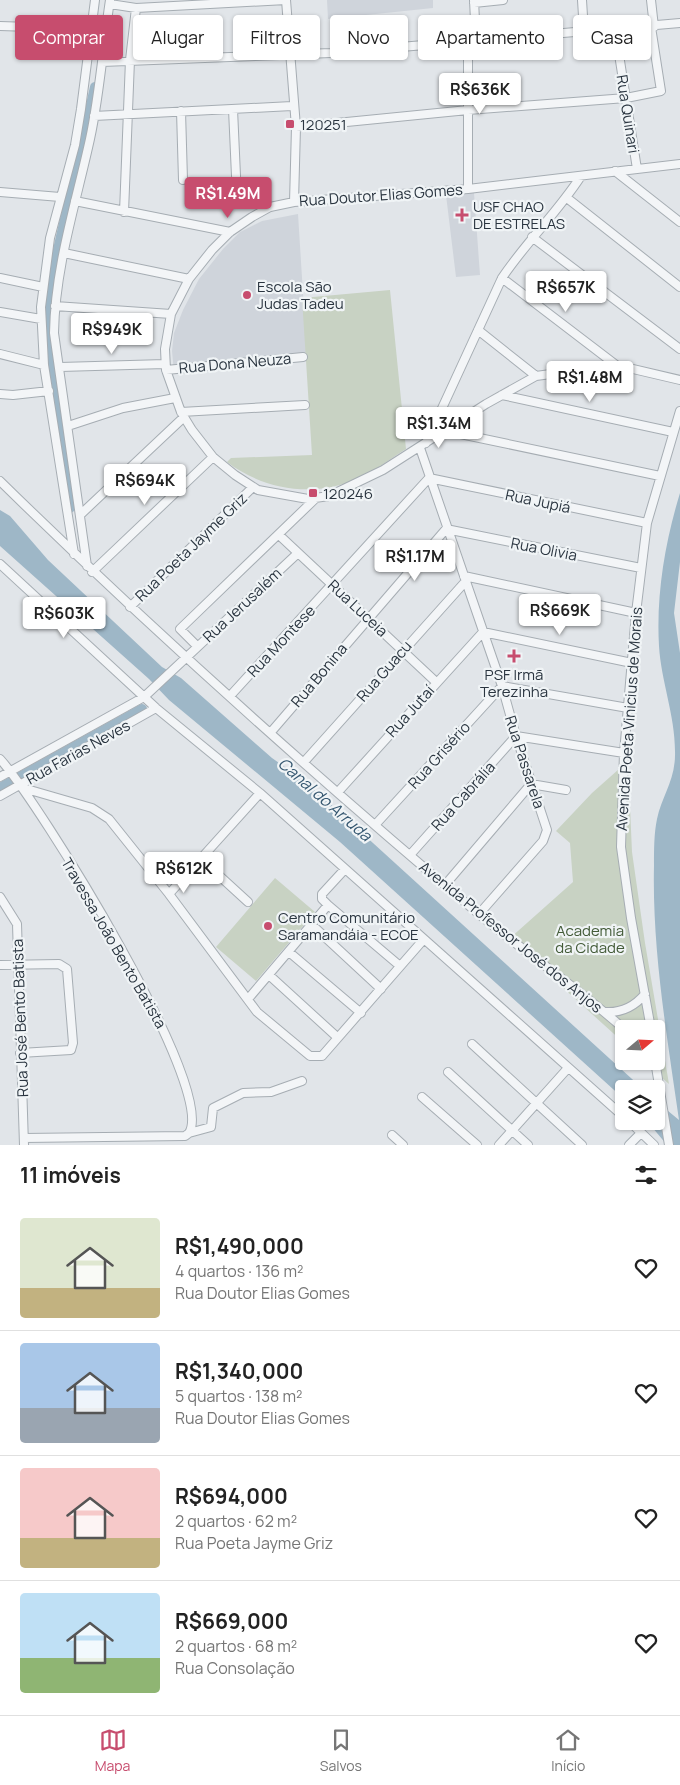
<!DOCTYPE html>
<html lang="pt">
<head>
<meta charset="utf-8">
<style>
  :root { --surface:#fff; --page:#f6f6f6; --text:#222; --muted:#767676; --line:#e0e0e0; --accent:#c74d6e }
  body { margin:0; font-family:Manrope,sans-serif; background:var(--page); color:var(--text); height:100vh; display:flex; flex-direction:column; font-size:19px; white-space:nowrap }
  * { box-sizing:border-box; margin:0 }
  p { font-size:16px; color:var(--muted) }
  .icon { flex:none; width:28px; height:28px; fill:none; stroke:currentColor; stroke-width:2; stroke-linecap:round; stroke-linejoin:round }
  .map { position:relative; height:1145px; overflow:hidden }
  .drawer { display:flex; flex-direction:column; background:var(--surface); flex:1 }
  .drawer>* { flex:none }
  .top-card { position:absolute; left:15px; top:15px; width:650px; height:45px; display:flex; gap:10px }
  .needle { width:32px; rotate:71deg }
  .tools { position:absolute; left:615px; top:1020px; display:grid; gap:10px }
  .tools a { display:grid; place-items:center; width:50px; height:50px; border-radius:5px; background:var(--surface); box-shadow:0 1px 4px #0004; font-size:25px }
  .price { position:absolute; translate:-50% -42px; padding:0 11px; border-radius:5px; background:#fff; color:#222; font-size:16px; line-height:32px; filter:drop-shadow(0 1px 2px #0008) }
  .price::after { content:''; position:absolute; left:50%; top:30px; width:15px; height:11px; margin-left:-8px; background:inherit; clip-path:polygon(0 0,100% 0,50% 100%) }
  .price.current { background:var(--accent); color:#fff }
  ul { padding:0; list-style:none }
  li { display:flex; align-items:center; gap:15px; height:125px; padding:0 20px }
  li+li { border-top:1px solid var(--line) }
  li span { display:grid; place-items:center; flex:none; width:140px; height:100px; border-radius:5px; color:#555 }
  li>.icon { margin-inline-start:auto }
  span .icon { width:60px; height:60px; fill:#fffc; stroke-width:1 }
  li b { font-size:21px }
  h2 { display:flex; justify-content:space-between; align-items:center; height:60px; padding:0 20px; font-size:21px }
  .pill { padding:0 18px; border-radius:5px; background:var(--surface); box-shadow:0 1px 4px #0004; font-size:18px; line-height:45px }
  .pill.current { background:var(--accent); color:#fff }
  .tab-bar { display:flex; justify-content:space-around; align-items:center; height:70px; border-top:1px solid var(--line); background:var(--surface); font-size:14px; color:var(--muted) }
  .tab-bar a { display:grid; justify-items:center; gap:2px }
  .tab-bar .current { color:var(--accent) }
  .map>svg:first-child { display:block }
</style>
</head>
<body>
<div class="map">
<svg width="680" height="1145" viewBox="0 0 680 1145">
  <rect width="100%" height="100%" fill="#e1e5e9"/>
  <path fill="#cfd4db" d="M327,0H433V8L328,19Z
    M474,193L480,275L456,277L446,195Z
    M298,214L307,357L174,372L172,351L174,333L183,310L199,279L223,249L240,232L262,221Z"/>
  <path fill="#c8d2c3" d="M390,290L406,449C390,459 375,471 357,479C314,498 264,490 227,462L231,458L312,455L302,298Z
    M628,761L632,852L645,943L669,1084L643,1061H656V1029H624V1043L509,939L573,882L570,843L556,831L592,793Z
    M275,878L315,912L256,981L216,947Z"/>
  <path fill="#9eb7c7" d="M680,493V562L674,613L680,653V1145H667L647,1121H656V1101L679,1120C667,1036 652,950 654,865C654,850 654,833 657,819C662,795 676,780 675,751C675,715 661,681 659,646C656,595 665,542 680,493Z
    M0,510L10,516L48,560L162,667L181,678L272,758L306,782L643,1089H624V1099L340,842L169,700L149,679L0,546Z"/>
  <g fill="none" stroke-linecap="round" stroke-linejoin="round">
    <path stroke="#9eb7c7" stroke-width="10" d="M70,508L51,365L48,315L52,276L95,87
      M0,788L142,709"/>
    <g stroke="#a6adb3" stroke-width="10">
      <path id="minor" d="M286,0L296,127L294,202
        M474,0L476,41
        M582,0L584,32
        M651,0L654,27
        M474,3L503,0
        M110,4L136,8L286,0
        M0,26L92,29
        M615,29L637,169
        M102,62L331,53L680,23
        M233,109L236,176
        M181,111L183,180
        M94,116L292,106
        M296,127L468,110L626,98L661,91L651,27
        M680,164L468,189L294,202L270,207L252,217L230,232L212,250L189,279L171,314L165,349L166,370L181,412L192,430L213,457L235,475L258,490L308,499L329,496L383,470L486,404L536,376L616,365L680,380
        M615,171L680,222
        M468,189V40
        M0,192L60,197
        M567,198L680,287
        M75,201L230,232
        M124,212L130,60L136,8
        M532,237L680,349
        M64,253L189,279
        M0,278L43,287
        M502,278L616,365
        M55,306L171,314
        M0,312L41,319
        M478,330L536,376
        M0,354L44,365
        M60,367L165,364
        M166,370L303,357
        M0,394L13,395L49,391
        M502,395L673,432
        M181,412L305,405
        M68,426L123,408L175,398
        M446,431L660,476
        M426,443L502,278C526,242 558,212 581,176
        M420,448L502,686L516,736L547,830L543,841L479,914
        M0,481C154,632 315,776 480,915C527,954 578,988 624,1029
        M81,514L184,417
        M279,535L436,682
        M74,554L44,365L41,307L50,238L75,145L81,109L95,0
        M0,564L156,708L260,793L624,1117
        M87,566L54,333C55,267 76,203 90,139C100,93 103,46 110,0
        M92,572L213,457
        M464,576L636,613
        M130,607L253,487
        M197,646L180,629L316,498
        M230,696L429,478L647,523
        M271,732L446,529L641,568
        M0,759C38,801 217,1088 189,1133L185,1136L24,1138
        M304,762L465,582
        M0,777L144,697L298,553
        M23,788L92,808L109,819L169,894L257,1012L310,1056H322L424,939
        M338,792L483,632L632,663
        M0,796L156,708
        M375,825L502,686L628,708
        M410,855L516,736L624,753
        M201,859L248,902
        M445,885L531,784L566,790
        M169,894L260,793
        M0,897L17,924L24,1145
        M328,905L400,966
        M312,925L381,989
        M289,952L361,1013
        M0,965L59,964L67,969L73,1043L71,1050L20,1053
        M269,975L337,1037
        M248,999L328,905L322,899V894L345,869
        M605,1012C621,1013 635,1006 645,994
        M651,1029L631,918L621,847L624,753L636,613L647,523L680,411
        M472,1044L582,1145
        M655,1061L669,1145
        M448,1072L528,1145
        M422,1097L477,1145
        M629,1121L654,1145
        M189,1133L211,1127L213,1108L243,1093L271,1092L302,1081
        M392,1135L403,1145
        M499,1145L568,1068
        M629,1145L641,1133"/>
    </g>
    <use href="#minor" stroke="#f3f5f7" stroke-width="8"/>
  </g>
  <g fill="#c74d6e" stroke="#f0f4f6" stroke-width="2">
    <rect x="285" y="119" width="10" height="10" rx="2.5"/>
    <path d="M459.5 207.5h5v5h5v5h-5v5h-5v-5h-5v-5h5z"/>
    <circle cx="247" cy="295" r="5"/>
    <rect x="308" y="488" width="10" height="10" rx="2.5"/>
    <path d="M511.5 648.5h5v5h5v5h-5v5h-5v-5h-5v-5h5z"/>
    <circle cx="268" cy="926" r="5"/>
  </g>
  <g text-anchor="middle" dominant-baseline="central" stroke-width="4.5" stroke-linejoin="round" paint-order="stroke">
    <g font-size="15" fill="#2a3540" stroke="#f0f4f6">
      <text transform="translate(628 114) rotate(81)">Rua Quinari</text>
      <text transform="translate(381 195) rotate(-4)">Rua Doutor Elias Gomes</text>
      <text transform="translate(235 363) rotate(-5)">Rua Dona Neuza</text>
      <text transform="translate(538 501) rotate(12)">Rua Jupiá</text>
      <text transform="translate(191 547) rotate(-44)">Rua Poeta Jayme Griz</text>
      <text transform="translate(544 549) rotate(11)">Rua Olivia</text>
      <text transform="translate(242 605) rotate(-43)">Rua Jerusalém</text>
      <text transform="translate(358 608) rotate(43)">Rua Luceia</text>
      <text transform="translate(281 641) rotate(-47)">Rua Montese</text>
      <text transform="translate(384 671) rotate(-49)">Rua Guacu</text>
      <text transform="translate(319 675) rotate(-50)">Rua Bonina</text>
      <text transform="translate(410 711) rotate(-48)">Rua Jutaí</text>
      <text transform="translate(629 719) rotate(-86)">Avenida Poeta Vinicius de Morais</text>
      <text transform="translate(78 752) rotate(-29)">Rua Farias Neves</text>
      <text transform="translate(439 755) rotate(-48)">Rua Grisério</text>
      <text transform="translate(525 762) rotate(72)">Rua Passarela</text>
      <text transform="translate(463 796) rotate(-48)">Rua Cabrália</text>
      <text transform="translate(511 937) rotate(39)">Avenida Professor José dos Anjos</text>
      <text transform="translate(114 943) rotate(60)">Travessa João Bento Batista</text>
      <text transform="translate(20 1018) rotate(-92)">Rua José Bento Batista</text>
    </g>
    <g font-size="15" fill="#2a3540" stroke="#f0f4f6" text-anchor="start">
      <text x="300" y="124">120251</text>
      <text x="473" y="206">USF CHAO<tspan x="473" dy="17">DE ESTRELAS</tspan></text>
      <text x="257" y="286">Escola São<tspan x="257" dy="17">Judas Tadeu</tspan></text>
      <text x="323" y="493">120246</text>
      <text x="514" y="674" text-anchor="middle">PSF Irmã<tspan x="514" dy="17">Terezinha</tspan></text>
      <text x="278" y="917">Centro Comunitário<tspan x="278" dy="17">Saramandáia - ECOE</tspan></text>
    </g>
    <g font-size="15" fill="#435b38" stroke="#f0f4f6">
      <text x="590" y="930">Academia<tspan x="590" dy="17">da Cidade</tspan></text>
    </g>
    <g font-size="16" font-style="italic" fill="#365871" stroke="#f0f4f6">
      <text transform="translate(325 799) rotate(41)">Canal do Arruda</text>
    </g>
  </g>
</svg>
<div class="tools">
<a><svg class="needle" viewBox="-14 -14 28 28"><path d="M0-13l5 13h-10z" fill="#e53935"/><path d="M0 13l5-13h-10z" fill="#767676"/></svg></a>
<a><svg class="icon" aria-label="layers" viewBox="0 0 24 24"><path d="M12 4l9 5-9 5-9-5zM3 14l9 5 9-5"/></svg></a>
</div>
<b class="price" style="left:480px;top:115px">R$636K</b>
<b class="price current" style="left:228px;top:219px">R$1.49M</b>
<b class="price" style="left:566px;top:313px">R$657K</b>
<b class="price" style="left:112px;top:355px">R$949K</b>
<b class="price" style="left:590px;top:403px">R$1.48M</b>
<b class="price" style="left:439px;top:449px">R$1.34M</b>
<b class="price" style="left:145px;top:506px">R$694K</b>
<b class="price" style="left:415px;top:582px">R$1.17M</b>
<b class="price" style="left:560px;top:636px">R$669K</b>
<b class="price" style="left:64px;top:639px">R$603K</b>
<b class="price" style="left:184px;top:894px">R$612K</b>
<div class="top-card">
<a class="pill current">Comprar</a>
<a class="pill">Alugar</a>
<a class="pill">Filtros</a>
<a class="pill">Novo</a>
<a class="pill">Apartamento</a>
<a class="pill">Casa</a>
</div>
</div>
<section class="drawer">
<h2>11 imóveis<svg class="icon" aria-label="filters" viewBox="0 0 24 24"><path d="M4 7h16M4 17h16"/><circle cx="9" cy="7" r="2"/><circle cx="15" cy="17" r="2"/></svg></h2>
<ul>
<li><span style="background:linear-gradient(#dfe7d0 70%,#c2b280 0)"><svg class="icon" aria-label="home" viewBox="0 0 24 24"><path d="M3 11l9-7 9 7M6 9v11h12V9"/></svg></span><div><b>R$1,490,000</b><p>4 quartos · 136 m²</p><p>Rua Doutor Elias Gomes</p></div><svg class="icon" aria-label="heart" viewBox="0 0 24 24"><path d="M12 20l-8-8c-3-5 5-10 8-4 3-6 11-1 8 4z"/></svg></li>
<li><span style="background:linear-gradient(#a9c7e8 65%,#9aa5b1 0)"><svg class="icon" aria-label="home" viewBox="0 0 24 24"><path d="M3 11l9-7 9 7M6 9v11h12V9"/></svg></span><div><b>R$1,340,000</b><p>5 quartos · 138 m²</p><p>Rua Doutor Elias Gomes</p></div><svg class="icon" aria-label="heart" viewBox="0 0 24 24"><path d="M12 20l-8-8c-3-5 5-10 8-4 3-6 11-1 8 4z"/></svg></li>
<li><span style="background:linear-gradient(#f6c9c9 70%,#c2b280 0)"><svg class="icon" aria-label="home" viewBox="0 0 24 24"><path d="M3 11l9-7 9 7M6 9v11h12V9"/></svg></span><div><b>R$694,000</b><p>2 quartos · 62 m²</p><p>Rua Poeta Jayme Griz</p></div><svg class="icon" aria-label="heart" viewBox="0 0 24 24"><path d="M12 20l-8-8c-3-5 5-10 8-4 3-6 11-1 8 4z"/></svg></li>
<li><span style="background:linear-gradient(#bfe0f5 65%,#8fb573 0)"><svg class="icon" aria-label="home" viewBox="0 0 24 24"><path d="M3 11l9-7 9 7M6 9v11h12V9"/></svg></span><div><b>R$669,000</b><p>2 quartos · 68 m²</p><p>Rua Consolação</p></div><svg class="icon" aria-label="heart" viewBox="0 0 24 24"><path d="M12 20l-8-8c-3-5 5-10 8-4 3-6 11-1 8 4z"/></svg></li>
</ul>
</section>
<nav class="tab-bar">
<a class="current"><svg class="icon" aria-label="map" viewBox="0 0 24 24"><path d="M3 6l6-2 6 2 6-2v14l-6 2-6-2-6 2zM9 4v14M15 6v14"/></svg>Mapa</a>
<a><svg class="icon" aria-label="saved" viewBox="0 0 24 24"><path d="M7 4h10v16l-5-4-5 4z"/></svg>Salvos</a>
<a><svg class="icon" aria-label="home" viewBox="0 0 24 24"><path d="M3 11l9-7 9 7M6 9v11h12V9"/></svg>Início</a>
</nav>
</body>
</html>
